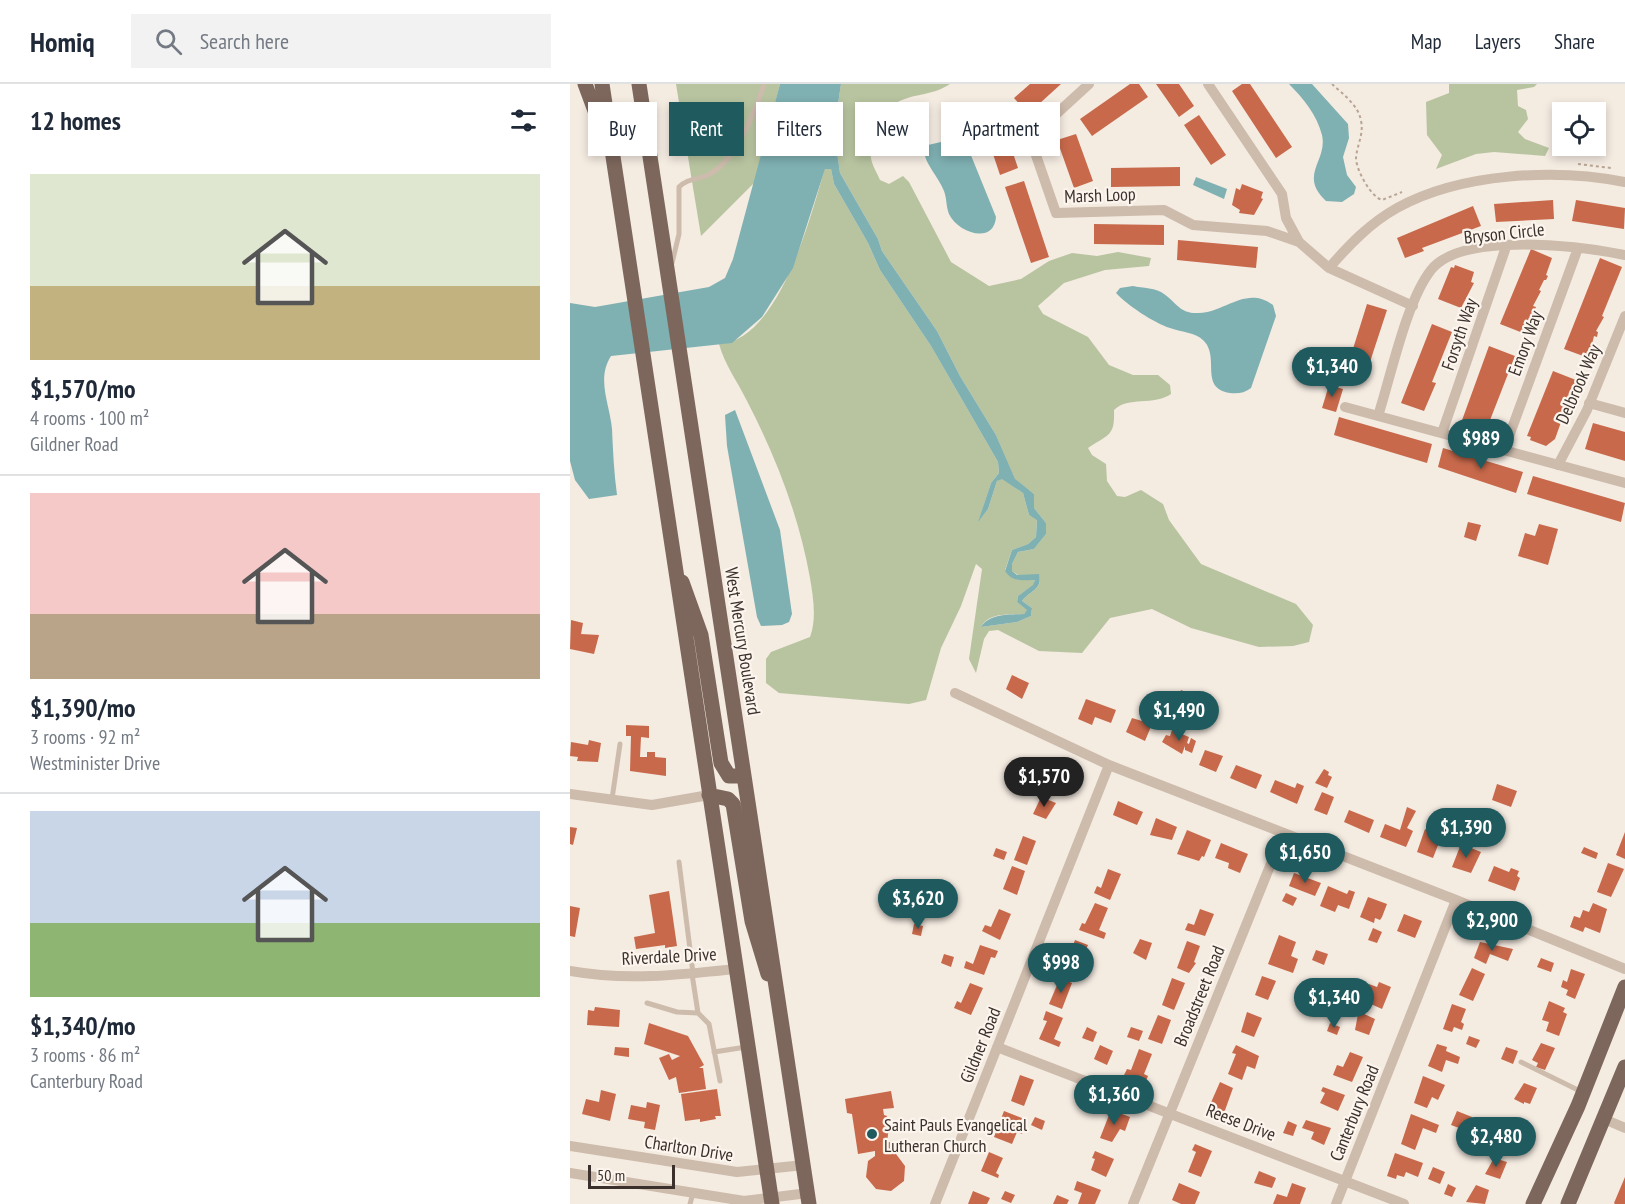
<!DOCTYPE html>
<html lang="en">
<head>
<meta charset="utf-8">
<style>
  :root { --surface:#fff; --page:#f2f2f3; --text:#1f2937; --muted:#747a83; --line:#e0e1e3; --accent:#1f5a5e }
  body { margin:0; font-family:"PT Sans Narrow",sans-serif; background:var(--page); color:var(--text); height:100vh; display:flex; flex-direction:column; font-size:22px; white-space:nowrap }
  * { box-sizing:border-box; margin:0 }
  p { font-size:20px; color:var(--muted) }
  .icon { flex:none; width:33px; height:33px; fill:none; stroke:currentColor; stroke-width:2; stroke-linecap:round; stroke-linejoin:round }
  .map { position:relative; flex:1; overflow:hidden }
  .side { display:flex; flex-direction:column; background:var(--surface); width:570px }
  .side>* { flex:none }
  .hud { position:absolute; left:18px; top:18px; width:570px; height:54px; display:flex; gap:12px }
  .fabs { position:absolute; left:982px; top:18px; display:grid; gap:12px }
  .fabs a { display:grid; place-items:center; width:54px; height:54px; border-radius:0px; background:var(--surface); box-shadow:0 3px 9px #0003; font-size:30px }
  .scale { position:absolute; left:18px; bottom:15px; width:87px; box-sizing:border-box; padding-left:6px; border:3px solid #3b302b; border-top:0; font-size:16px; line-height:21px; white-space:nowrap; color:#3b302b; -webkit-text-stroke:4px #fbf5ee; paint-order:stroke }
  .price { position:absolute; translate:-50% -51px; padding:0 14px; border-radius:21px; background:var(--accent); color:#fff; font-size:20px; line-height:39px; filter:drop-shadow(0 2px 3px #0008) }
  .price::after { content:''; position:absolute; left:50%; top:36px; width:18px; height:14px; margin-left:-9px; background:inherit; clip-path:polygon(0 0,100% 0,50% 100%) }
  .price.active { background:#222; color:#fff }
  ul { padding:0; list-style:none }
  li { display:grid; align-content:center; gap:12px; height:318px; padding:0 30px }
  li+li { border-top:2px solid var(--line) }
  li span { display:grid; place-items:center; height:186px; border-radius:0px; color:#555 }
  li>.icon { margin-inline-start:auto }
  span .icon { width:108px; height:108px; fill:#fffc; stroke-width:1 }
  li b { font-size:26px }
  h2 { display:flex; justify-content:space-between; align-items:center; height:72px; padding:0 30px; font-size:26px }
  .pill { padding:0 21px; border-radius:0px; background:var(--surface); box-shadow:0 3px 9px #0003; font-size:21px; line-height:54px }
  .pill.active { background:var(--accent); color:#fff }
  header { display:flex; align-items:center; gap:36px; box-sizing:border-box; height:84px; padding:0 30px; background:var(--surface); border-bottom:2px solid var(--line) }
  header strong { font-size:28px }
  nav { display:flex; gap:33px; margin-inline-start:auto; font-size:21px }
  .search { width:420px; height:54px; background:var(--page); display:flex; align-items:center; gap:15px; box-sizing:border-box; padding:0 21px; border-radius:0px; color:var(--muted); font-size:22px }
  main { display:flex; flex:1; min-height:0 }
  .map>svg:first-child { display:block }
</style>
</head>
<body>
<header>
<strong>Homiq</strong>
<div class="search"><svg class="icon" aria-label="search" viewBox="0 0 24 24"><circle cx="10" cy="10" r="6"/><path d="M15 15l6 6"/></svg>Search here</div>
<nav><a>Map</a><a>Layers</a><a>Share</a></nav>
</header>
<main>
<section class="side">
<h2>12 homes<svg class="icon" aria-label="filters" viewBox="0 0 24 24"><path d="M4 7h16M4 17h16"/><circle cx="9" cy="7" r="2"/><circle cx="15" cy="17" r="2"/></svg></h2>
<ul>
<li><span style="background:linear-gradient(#dfe7d0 60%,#c2b280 0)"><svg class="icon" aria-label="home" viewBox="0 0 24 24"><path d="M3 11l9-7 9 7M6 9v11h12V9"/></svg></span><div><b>$1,570/mo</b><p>4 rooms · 100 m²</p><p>Gildner Road</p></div></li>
<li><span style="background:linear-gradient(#f6c9c9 65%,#b9a48a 0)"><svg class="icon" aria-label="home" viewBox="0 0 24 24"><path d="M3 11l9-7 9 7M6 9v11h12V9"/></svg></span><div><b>$1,390/mo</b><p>3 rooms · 92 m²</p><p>Westminister Drive</p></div></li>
<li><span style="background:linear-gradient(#c9d6e8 60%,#8fb573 0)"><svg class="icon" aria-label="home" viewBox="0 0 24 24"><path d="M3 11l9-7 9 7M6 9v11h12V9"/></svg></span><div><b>$1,340/mo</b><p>3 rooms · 86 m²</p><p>Canterbury Road</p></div></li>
</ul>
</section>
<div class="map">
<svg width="1055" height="1120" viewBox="0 0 1055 1120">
  <rect width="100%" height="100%" fill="#f4ebe1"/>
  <path fill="#b8c4a0" d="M106,0H210L185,98L131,152Z
    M271,0H380C363,11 350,9 332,16C311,24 297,53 301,74C302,81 307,89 310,96L319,100L333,92L339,98L381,178L419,202L451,195L479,177L502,169L527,172L548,168L581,174L579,182L535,186L494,199L468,222L473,230L518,253L539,281L563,291H588L600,301L601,310C584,322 558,312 544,326C545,353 538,350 518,364L522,371L536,380L537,397L547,412L555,413L571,406L593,420L599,436L631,480L726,520L743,541L739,558L723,562L689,563L621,544L582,525L540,534L512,569L469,567L428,546L419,547L414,555L406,589L399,575L412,485L406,480L391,522L371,564L356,616L339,620L209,609L196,599V575L201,568L240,553C247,535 243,512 240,494C229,432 206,373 177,317C167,297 155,281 149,260C209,257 241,132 255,84L261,85L264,100L298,159L310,186L361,262L428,378L429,389L421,399L409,436L418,425L427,397L432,394L453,409L459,431L467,435L466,453L458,460L442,466L435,486C443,499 452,496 465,495L464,501L448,512L447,518L458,526L454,530C439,531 419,528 411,543L447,538L461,532L462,524L452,517C459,507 473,506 469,491H448L442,487V480L448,468L464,465L476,450V439L464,424V410L445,396L426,351L390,292L367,247L312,167L308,155L270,89L264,47Z
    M879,0H967L964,3L947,6L948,22L956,26L958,35L948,48L955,55L979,64L975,72L924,68L906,70L866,85L872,71L857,51L856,18L879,9Z"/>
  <path fill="#7fb0b2" d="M210,0H271L264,47L270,89L308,155L312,167L367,247L390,292L426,351L445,395L464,410V424L476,439V450L464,465L448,468L442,480V487L447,491L469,490C473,506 459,507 452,517L462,524L461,532L447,538L411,543C420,529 439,531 454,530L457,526L447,518L448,512L463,501L465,496C452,496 443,499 435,487L442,466L458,460L466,453L467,436L459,431L453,409L432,395L427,397L418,425L408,438L421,399L429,389L428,378L361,262L310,186L298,159L264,100L261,85H255L223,184L192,233L162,259L41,272C26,295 40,321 42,345C43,368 44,389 47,411L19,415L5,396L0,377V219L25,223L139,203L155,194L163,175Z
    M719,0H742L778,40L779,54L773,73L777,91L786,103L784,110L772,118L756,117C728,91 758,77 752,51C747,31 733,14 719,0Z
    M388,54L398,64L426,133C424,161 388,149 379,130C376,123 377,115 374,107C368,92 356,82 353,65L358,61Z
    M626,93L657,105L654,115L623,101Z
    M563,202C572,204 587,204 594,210C608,220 610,230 629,229C655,228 677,201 703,221L706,232L681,304C674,309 668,310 660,309C629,304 650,274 634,257C626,248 610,248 600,244C584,239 557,221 546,209L550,204Z
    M165,326L210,446L222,530L219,538L212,541L191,542L187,533L157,362L155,331Z"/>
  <path fill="#c8694b" d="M460,0H491L458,30L444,14Z
    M560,0H569L578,13L522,52L510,35Z
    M586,0H609L624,22L609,33Z
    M672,0H680L722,63L706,74L662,7Z
    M429,28L448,84L430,91L411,34Z
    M629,31L656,71L641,81L614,41Z
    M506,50L523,97L504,104L487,56Z
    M610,83V102L541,103V84Z
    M454,97L479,173L461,179L435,103Z
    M672,100L693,108L691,114L693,115L684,131L669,129L670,126L662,121L666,104L670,106Z
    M983,116L984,135L926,138L924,120Z
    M1006,116L1055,124L1054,145L1002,137Z
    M903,122L911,142L852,164L854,167L835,174L827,154Z
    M524,140L594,141V161L524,160Z
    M608,156L688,163L686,184L607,176Z
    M961,165L982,174L976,191L978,192L976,196H974L969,206L971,207L963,222L966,223L953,249L930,240Z
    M1030,174L1052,183L1032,232L1034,233L1026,247L1028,248L1027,253L1024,252L1020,268L1016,273L994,265Z
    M885,181L904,188L901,198L904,199L891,224L868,215L881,183L884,184Z
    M797,220L817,226L796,290L777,284Z
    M862,240L882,248L862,298L866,299L854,327L831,319Z
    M919,262L945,272L915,349L891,339Z
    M983,287L1006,296L985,355L976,362L960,356L961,353L957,352Z
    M759,301L773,305L766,328L752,324Z
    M769,333L862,360L857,379L764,351Z
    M1023,339L1055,348V377L1015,365Z
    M873,364L953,388L946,409L868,383Z
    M963,392L1055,419L1051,438L957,410Z
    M898,438L911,441L906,457L894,453Z
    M969,440L988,445L978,481L948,472L955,449L965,452Z
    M1,536L13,539L11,550L29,551L24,570L0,565Z
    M442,591L459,599L452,615L436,605Z
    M611,606L625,612L618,629L603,623Z
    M516,615L546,626L541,639L525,633L522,641L508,635Z
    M562,634L582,640L575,657L556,648Z
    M56,641L79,642V654L71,653L70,673H77V668H85V673L96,674V692L60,687L61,652H56Z
    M602,646L619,653L617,659L619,660L621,654L626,657L622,669L615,666V662L612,670L592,658L596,651L600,652Z
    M19,656L31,659L28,678L7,677L8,673L0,672L1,658L18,661Z
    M635,666L653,672L646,688L629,681Z
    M666,681L692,691L686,705L660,694Z
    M481,684L494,690L490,708L474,702Z
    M754,685L759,688L758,691L762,693L757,704L745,699Z
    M705,696L725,704L727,699L734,702L727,720L700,708Z
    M927,700L947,707L941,723L922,716Z
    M752,708L764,713L757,731L744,726Z
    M471,713L486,719L476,735L463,730Z
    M548,717L573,728L567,741L543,731Z
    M837,723L846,727L837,744L843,747L836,763L810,753L815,740L830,746Z
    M779,726L804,736L799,749L774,738Z
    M586,734L607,743L602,756L580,751Z
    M0,743L7,744L3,761L0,760Z
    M855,745L872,751L863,774L847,768Z
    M617,746L641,756L634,773L632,772L629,777L607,770Z
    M1055,748V775L1046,771Z
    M453,752L466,757L457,781L444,776Z
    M651,759L678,770L670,789L658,784L659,779L645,774Z
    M891,760L911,768L901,789L882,783Z
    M1014,763L1028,769L1026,775L1011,769Z
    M426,764L437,768L434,776L423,772Z
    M1038,779L1054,785L1041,813L1027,808Z
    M442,782L455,787L447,811L433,805Z
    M924,782L939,788L941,784L949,787L947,792L950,794L945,807L918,797Z
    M538,785L551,790L540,816L524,809L527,802L531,804Z
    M724,789L751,799L745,812L719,802Z
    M758,802L777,810L779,806L785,808L779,825L768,821L765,828L750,822Z
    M99,807L107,862L95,864V861L66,865L64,853L85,849L79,811Z
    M716,809L727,814L723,822L712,817Z
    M798,813L817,820L812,833L810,836L805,834L804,839L790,833Z
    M525,819L538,824L529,846L536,849L534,855L509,846L512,839L515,840Z
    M1023,819L1037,825L1030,849L1015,843L1013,848L1000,843L1004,832L1010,834L1013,826L1019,828Z
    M0,822L10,824L5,853L0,852Z
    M429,825L441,830L430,856L412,847L415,841L421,843Z
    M630,825L644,830L635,852L615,846L618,839L624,841Z
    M834,830L852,837L845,854L827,847Z
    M344,840L353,842L351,852L342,850Z
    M803,844L812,848L807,859L798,856Z
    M709,851L726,858L721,872L728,875L723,889L698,880Z
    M570,855L582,859L576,876L563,869Z
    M505,856L518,861L507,887L495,882Z
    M617,857L630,862L624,878L626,879L619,889L607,884Z
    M910,858L943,865L938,877L920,870L916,880L904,874Z
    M410,861L428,867L425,874L421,873L414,891L394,884L396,877L403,880Z
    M746,866L758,870L754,881L742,876Z
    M374,870L384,873L381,883L371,879Z
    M971,874L984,879L981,888L967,883Z
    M902,884L915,890L903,917L889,911Z
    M1001,885L1015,890L1005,915L996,911L998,906L991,903L993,896L997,898Z
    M692,892L706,897L698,916L685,911Z
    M490,894L502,899L492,925L479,920Z
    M602,894L615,899L604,926L592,921Z
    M809,898L821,903L812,925L792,916L799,900L807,903Z
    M400,899L413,904L401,931L384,924L387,917L391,919Z
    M775,903L785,907L781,916L771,911Z
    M979,917L995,924L993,928L997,930L989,952L976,947L979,938L972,936Z
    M882,920L896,925L891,938L894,940L892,946L884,943L882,948L873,945Z
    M25,923L50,926L49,943L17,941L18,926L24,927Z
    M476,927L493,934L484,955L491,958L489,963L469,955L477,937L473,936Z
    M677,928L692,934L684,953L671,948Z
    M792,929L805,935L799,951L785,946L788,930Z
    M588,931L601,936L592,960L578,955Z
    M79,939L118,952L134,981L129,984H133L136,1005L109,1009L106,993L99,996L89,974L99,970L102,976L110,972L74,960Z
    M760,939L770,943L767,951L757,947Z
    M517,943L527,948L523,958L512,954Z
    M561,943L573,947L569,957L557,953Z
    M899,952L910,956L906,964L896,960Z
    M971,959L985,964L975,986L966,983L968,979L962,976Z
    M867,960L877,963L876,967L890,973L888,980L876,976L872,988L858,982Z
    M530,961L543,967L537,981L524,975Z
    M666,961L689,972L685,985L677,982L672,996L658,990L666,970L662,969Z
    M45,963L59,964V973L44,971Z
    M936,963L948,967L943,980L931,975Z
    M569,965L582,970L574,990L578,992L575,999L554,991L557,985L561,986Z
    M780,968L793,973L782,998L763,991L767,981L773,983Z
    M450,991L464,996L454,1022L441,1017Z
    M853,992L875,1001L868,1016L862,1013L857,1024L844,1019Z
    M650,998L663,1004L654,1029L639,1023Z
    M954,999L967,1004L960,1020L954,1018V1020L944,1015Z
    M753,1003L775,1011L768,1027L750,1019L755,1009L751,1007Z
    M147,1005L151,1032H145L146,1035L130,1038V1035L115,1037L111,1010Z
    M31,1006L46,1010L40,1037L12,1030L16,1015L29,1018Z
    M321,1007L324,1024L313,1025L314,1031L317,1032L316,1042L319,1043L317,1058L327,1059L326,1070L335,1082L334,1097L321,1107L306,1105L296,1093L298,1077L305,1072V1067L288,1070L282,1030L277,1029L275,1015Z
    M77,1018L90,1021L85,1046L74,1044L75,1038L58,1035L61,1021L76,1024Z
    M541,1026L560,1033L555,1047L550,1045L542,1058L530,1054Z
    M434,1027L452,1034L451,1037L456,1039L452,1050L447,1048L442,1060L424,1053Z
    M887,1027L902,1033L897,1047L881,1041Z
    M841,1030L869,1041L866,1049L853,1044L845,1066L831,1060Z
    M465,1033L475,1037L472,1046L461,1041Z
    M941,1034L954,1039L945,1065L927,1057L931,1047L936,1046Z
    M736,1036L761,1044L754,1061L741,1055L744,1048L732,1044Z
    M718,1037L727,1041L723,1052L713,1049Z
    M625,1060L642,1067L631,1093L618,1088L626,1068L622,1066Z
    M525,1067L544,1075L536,1093L521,1086L525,1075L522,1074Z
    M419,1068L433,1074L426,1089L429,1091L428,1094L411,1087Z
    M825,1069L853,1079L848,1093L836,1088L834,1093L827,1091L826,1095L817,1092Z
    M924,1074L937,1078L930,1095L915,1090Z
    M863,1083L875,1088L870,1100L858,1095Z
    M689,1087L706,1094L702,1104L684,1099Z
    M1055,1093V1120H1045L1044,1119Z
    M507,1097L531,1106L525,1120H508L512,1109L504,1106Z
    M609,1099L630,1108L625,1120H611L602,1116Z
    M722,1099L736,1104L730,1120H703L707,1110L717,1113Z
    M878,1100L886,1104L882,1113L874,1110Z
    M906,1101L919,1106L915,1120L896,1118Z
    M403,1107L420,1114L417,1120H398Z
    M435,1107L445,1111L441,1119L431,1115Z
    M487,1111L499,1116L497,1120H483Z"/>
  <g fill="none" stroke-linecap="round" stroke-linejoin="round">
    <path stroke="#b9a596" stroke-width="2" stroke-dasharray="3 3" stroke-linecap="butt" d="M762,0C773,10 789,22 791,37C794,50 787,61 786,74C786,86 801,113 812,116L832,108
      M1008,80L1041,84"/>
    <path stroke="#cdbbac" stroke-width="5" d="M102,179L109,150V103C118,94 127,96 138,91C166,77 185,28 194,0
      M42,715L50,660
      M109,778L123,889
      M122,890L128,929L139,940L150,997
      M77,919L107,928L128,929
      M144,968L176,963
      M951,978L1012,1008
      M120,1120L123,1109"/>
    <path stroke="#cdbbac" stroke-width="10" d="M519,0L460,54L486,129L594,126L623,141L697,147L729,158L716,134L712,110L638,0
      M729,158L759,184L843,222
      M759,184C779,161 800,139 827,124C890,89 986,84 1055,98
      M1019,319L1055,329
      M775,323L1055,399
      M808,332C821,292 836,218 861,186C892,147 1011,162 1055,171
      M872,349L936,163
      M934,366L1008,164
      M988,381L1017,326L1055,232
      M385,609L539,681L886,816L1055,885
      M0,710L82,721L139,711
      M0,887C56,897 109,891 165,885
      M427,963L834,1120
      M1034,1035L1055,1044
      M0,1062L167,1088L234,1081
      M0,1089L174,1117L238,1109
      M365,1120L539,681
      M563,1120L713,750
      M766,1120L886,816"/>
    <path stroke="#7d675c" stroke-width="15" d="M15,0L34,51
      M32,0L202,1120
      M69,0L239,1120
      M112,498L131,551L151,679L159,692H173
      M139,711L158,715L163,720L182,837L198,890
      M963,1120L1008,1022L1055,903
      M998,1120L1055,983"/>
  </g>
  <circle fill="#1f5a5e" stroke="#fbf5ee" stroke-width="2" cx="302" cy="1050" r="6"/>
  <g text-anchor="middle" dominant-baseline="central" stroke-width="4.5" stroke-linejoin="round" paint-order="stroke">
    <g font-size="18" fill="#3b302b" stroke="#fbf5ee">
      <text transform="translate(530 111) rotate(-2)">Marsh Loop</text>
      <text transform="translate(934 149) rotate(-6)">Bryson Circle</text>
      <text transform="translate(889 250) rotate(-71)">Forsyth Way</text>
      <text transform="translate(955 259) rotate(-70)">Emory Way</text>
      <text transform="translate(1008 300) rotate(-66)">Delbrook Way</text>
      <text transform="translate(173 557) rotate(81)">West Mercury Boulevard</text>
      <text transform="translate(99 872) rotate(-3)">Riverdale Drive</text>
      <text transform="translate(629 912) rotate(-68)">Broadstreet Road</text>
      <text transform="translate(410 961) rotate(-68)">Gildner Road</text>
      <text transform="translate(784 1029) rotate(-68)">Canterbury Road</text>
      <text transform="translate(671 1038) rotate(21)">Reese Drive</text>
      <text transform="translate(119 1064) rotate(9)">Charlton Drive</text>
    </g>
    <g font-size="18" fill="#3b302b" stroke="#fbf5ee" text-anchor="start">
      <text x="314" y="1040">Saint Pauls Evangelical<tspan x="314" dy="21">Lutheran Church</tspan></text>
    </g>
  </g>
</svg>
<div class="fabs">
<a><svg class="icon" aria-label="locate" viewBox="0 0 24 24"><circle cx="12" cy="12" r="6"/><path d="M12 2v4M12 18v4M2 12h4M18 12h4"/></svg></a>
</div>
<div class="scale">50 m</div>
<b class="price" style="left:762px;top:314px">$1,340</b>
<b class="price" style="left:911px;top:386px">$989</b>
<b class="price" style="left:609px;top:658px">$1,490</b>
<b class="price active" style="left:474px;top:724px">$1,570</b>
<b class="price" style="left:896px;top:775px">$1,390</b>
<b class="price" style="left:735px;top:800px">$1,650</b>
<b class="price" style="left:348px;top:846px">$3,620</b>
<b class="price" style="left:922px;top:868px">$2,900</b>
<b class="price" style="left:491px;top:910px">$998</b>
<b class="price" style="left:764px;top:945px">$1,340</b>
<b class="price" style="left:544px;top:1042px">$1,360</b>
<b class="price" style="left:926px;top:1084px">$2,480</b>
<div class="hud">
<a class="pill">Buy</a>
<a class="pill active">Rent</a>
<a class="pill">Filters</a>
<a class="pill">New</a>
<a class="pill">Apartment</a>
</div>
</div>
</main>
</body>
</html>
